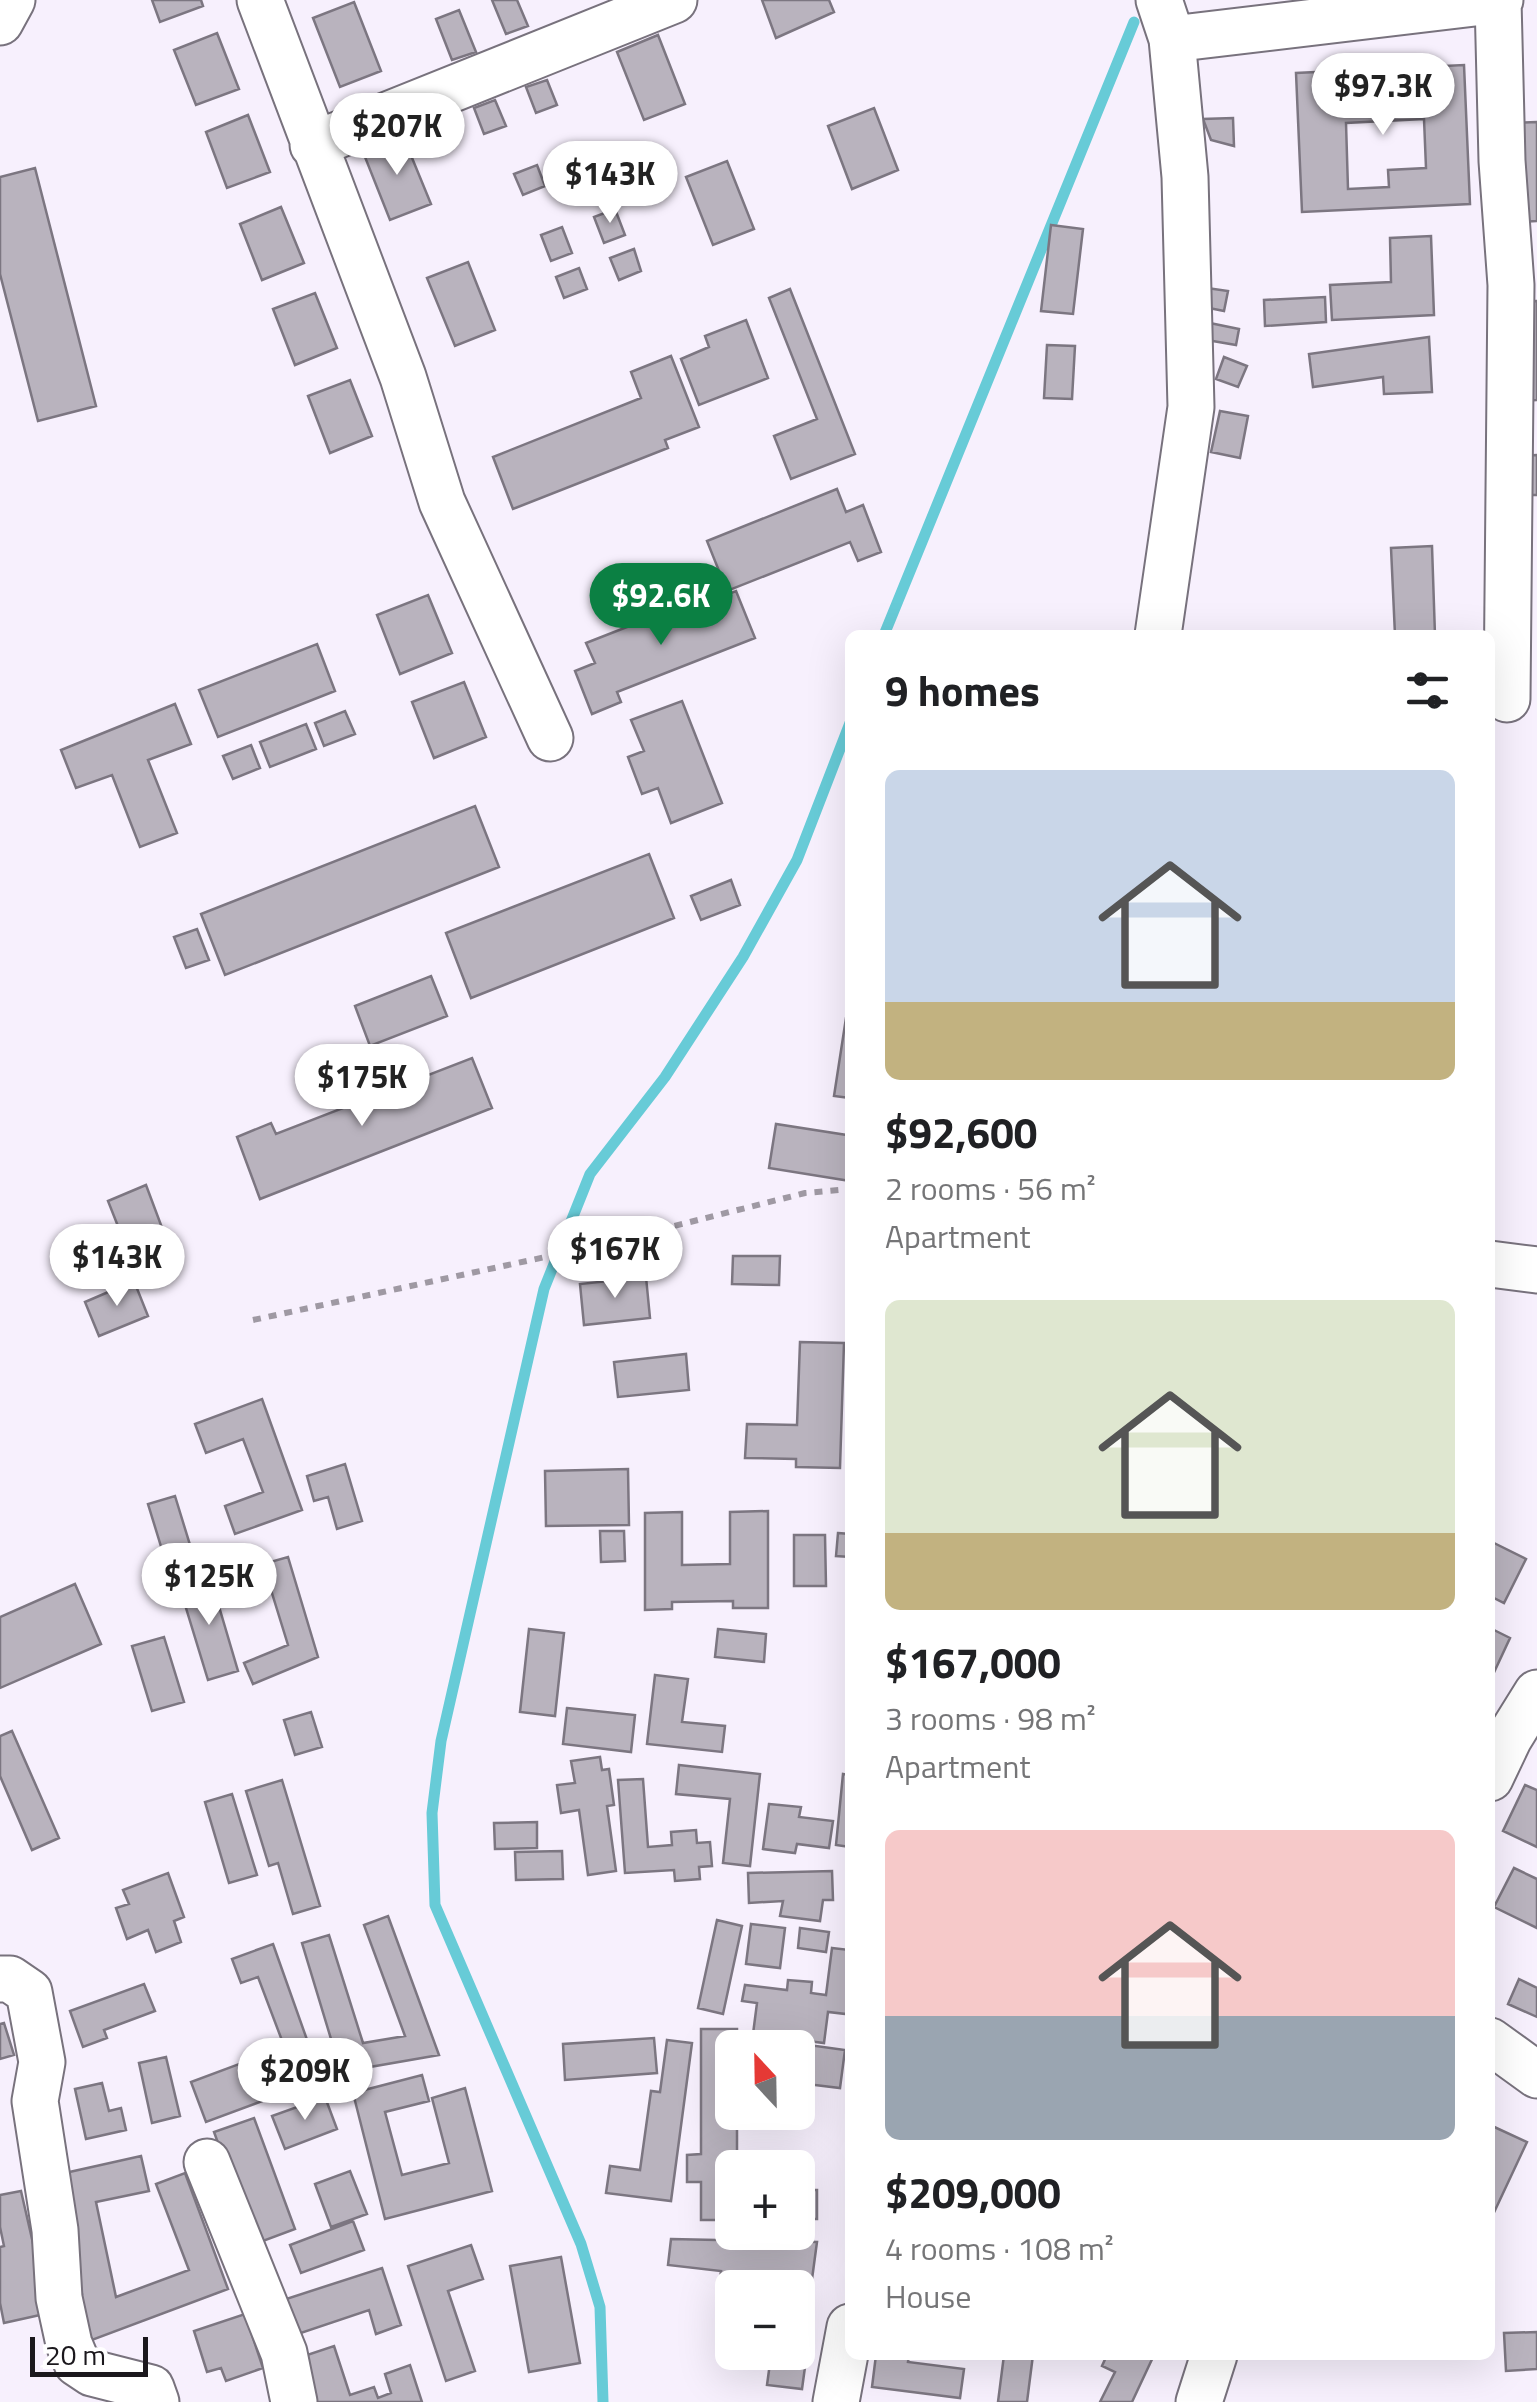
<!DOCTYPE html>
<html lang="en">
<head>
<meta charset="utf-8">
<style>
  :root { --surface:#fff; --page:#f2f2f2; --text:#202124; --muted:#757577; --accent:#0b8043 }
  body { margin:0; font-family:"Titillium Web",sans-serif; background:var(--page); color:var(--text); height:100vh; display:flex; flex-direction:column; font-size:38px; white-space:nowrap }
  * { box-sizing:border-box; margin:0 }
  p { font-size:32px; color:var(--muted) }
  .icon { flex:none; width:55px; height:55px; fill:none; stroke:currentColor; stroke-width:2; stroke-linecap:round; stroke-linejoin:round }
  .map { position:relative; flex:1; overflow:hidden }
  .sheet { position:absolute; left:845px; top:630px; width:650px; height:1730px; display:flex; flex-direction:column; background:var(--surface); border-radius:15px; box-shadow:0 10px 40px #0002 }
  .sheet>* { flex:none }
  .needle { width:65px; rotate:338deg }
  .tools { position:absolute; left:715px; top:2030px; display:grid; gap:20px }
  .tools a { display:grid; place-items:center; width:100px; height:100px; border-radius:15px; background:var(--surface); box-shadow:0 10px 40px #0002; font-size:50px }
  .scale { position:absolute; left:30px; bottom:25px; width:118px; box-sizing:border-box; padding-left:10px; border:5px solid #1b181d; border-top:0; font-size:28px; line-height:35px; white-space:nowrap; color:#1b181d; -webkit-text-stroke:8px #fff; paint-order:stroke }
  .price { position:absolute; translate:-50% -85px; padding:0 22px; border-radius:35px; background:#fff; color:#222; font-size:32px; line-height:65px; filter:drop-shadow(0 2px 5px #0008) }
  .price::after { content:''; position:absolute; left:50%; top:60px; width:30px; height:22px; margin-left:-15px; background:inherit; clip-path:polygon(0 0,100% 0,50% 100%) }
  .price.current { background:var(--accent); color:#fff }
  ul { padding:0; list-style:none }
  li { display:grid; align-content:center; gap:20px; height:530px; padding:0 40px }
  li span { display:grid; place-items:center; height:310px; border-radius:15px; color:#555 }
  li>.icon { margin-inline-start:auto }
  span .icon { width:180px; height:180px; fill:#fffc; stroke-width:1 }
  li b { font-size:42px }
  h2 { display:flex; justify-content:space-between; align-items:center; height:120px; padding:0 40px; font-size:42px }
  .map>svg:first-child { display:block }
</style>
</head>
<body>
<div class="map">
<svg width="1537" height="2402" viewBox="0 0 1537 2402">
  <rect width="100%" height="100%" fill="#f7f0fd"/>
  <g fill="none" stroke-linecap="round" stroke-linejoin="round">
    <path stroke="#67cbd7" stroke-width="11" d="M884,635L1134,22
      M603,2402L600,2307L581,2244L435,1905L432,1813L441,1741L544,1289L590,1174L665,1077L743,957L797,860L850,723"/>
  </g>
  <path fill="#b9b3be" stroke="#7c7681" stroke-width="2.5" fill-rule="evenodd" d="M152,0H201L203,6L160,22Z
    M492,0H517L528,26L506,34Z
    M762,0H829L834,12L776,38Z
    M354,2L381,71L340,87L313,18Z
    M459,10L476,52L452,60L436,19Z
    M217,33L239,89L196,105L174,50Z
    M658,35L685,104L644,120L617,52Z
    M1464,65L1470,204L1302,212L1296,73ZM1424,119L1426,168L1388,170L1389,187L1348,189L1346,123Z
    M547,80L557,105L536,113L526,87Z
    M495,100L506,126L484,134L474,108Z
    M874,108L898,170L852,189L828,126Z
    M248,115L270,172L227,188L206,132Z
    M1233,118L1234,146L1211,140L1203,119Z
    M1537,122V221L1517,222L1513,123Z
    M403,136L431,204L390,220L363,152Z
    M591,145L599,166L576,176L567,154Z
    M727,161L754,229L713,245L686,177Z
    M537,165L545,186L523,195L514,174Z
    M35,168L96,406L38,421L0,274V177Z
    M281,207L304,263L262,280L240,224Z
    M615,209L625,235L604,243L594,217Z
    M1051,225L1083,229L1073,314L1041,311Z
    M562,227L572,253L551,261L541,235Z
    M1431,236L1434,315L1332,320L1330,285L1391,282L1390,238Z
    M634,249L641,271L619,280L610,258Z
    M468,262L495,330L455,346L427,278Z
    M579,268L587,289L564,298L556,277Z
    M1207,288L1228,291L1224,311L1204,307Z
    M790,289L855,454L791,479L774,436L817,419L769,298Z
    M315,293L337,348L295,365L273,309Z
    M1325,297L1326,322L1265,326L1264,300Z
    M1537,301V400L1521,401L1516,302Z
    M746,320L768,378L699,405L681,359L709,347L705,336Z
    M1205,322L1239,329L1236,345L1201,339Z
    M1429,337L1432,392L1384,394L1383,377L1313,387L1309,354Z
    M1047,345L1075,346L1072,399L1044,398Z
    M671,356L699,427L665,440L668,448L513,509L493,457L641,398L631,372Z
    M1224,357L1247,366L1238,387L1216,379Z
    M350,380L372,436L330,453L308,396Z
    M1220,411L1248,416L1240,458L1211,452Z
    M1537,455V495H1524L1522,456Z
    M837,489L846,512L863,505L881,552L858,561L850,542L727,591L707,541Z
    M1432,546L1435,635H1395L1391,548Z
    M736,591L755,638L617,692L621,702L592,714L575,671L595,663L586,643L673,609L675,615Z
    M428,595L452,653L400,674L377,615Z
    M317,644L335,691L218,737L199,690Z
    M464,682L486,737L434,758L412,702Z
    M682,701L722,803L671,823L658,788L642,794L628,757L644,751L631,720Z
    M175,704L191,744L148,760L177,833L140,847L112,775L76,788L61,750Z
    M345,711L355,734L324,746L315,723Z
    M306,724L316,749L270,767L260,742Z
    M251,745L260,768L233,779L223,756Z
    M475,806L499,867L225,975L201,914Z
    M649,854L674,918L471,998L446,933Z
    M731,880L740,905L701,920L691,896Z
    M197,929L209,960L186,968L174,937Z
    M431,976L447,1016L370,1046L355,1006Z
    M846,1018H850V1098L834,1096Z
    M472,1058L492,1108L260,1199L237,1137L271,1123L276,1134Z
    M850,1119V1181L769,1168L776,1124L847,1135Z
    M146,1185L164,1233L127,1249L108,1201Z
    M733,1256H780L779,1285L732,1284Z
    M646,1277L650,1318L584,1325L580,1284Z
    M134,1281L148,1316L99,1336L85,1302Z
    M800,1342L844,1343L840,1468L796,1467V1459L745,1458L747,1424L797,1425Z
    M686,1354L689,1390L618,1397L614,1362Z
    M262,1399L302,1510L235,1534L225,1506L263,1492L243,1439L206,1453L195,1424Z
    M345,1464L362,1521L337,1529L328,1497L314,1501L307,1476Z
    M628,1469L629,1525L546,1526L545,1471Z
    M175,1496L194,1558L167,1566L148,1504Z
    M768,1511V1608H733V1601L672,1602V1609L645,1610V1513L682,1512V1565L730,1564V1512Z
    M600,1531H624L625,1561L601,1562Z
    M838,1533L850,1534V1557L836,1556Z
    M794,1535H825L826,1586H794Z
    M1490,1541L1526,1559L1504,1603L1490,1596Z
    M288,1557L318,1657L253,1684L244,1663L288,1645L263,1564Z
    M210,1576L238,1671L208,1680L179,1585Z
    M75,1584L101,1644L0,1688V1617Z
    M1490,1628L1510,1638L1490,1681Z
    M529,1629L564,1633L555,1716L520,1712Z
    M718,1629L766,1634L764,1662L715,1657Z
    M164,1637L184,1702L152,1711L132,1646Z
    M655,1675L688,1679L682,1722L725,1726L722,1752L647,1744Z
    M567,1708L635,1715L631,1752L563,1744Z
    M311,1712L322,1747L295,1755L284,1720Z
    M12,1731L59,1838L32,1850L0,1776V1736Z
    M600,1757L602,1770L609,1769L614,1805L607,1806L616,1871L588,1875L579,1810L561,1813L557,1785L575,1783L571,1761Z
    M679,1765L760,1774L750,1866L723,1863L730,1799L676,1794Z
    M843,1774L850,1775V1847L836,1845Z
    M643,1779L648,1847L672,1845L671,1832L696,1830L697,1843L710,1842L712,1866L699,1867L700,1879L675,1881L674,1870L625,1873L618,1780Z
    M282,1780L320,1906L293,1914L278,1863L269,1866L246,1791Z
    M1525,1785L1537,1790V1847L1503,1831Z
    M232,1794L257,1875L229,1883L205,1802Z
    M769,1804L801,1807L799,1817L833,1821L829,1848L797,1844L795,1853L763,1849Z
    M537,1822V1848L495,1849L494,1823Z
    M562,1851L563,1879L516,1880L515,1852Z
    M1514,1868L1537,1879V1928L1494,1907Z
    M832,1871L833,1900H823L820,1921L780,1916L783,1901L749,1903L748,1873Z
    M168,1873L184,1917L174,1921L181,1942L156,1952L148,1930L127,1939L116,1908L129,1904L123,1890Z
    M388,1916L439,2055L341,2072L302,1943L329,1935L363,2043L405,2036L364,1925Z
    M717,1920L742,1926L723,2014L698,2008Z
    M751,1924L785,1928L780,1968L746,1964Z
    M800,1928L829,1932L826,1952L798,1948Z
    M273,1944L311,2051L289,2059L258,1977L241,1983L232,1959Z
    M832,1948L850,1950V1983L846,2014L828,2012L824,2043L753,2034L757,2003L742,2001L745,1985L787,1990L788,1980L812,1982L811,1993L826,1995Z
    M1519,1979L1537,1988V2017L1508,2004Z
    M144,1984L155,2011L104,2030L107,2038L83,2047L70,2011Z
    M4,2023L14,2055L0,2059V2024Z
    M701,2029H737V2048H732V2112H737V2168H732V2220H701V2182H687V2155L701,2154Z
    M751,2037L845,2050L840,2088L798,2083V2048H750Z
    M654,2038L657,2073L565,2080L563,2044Z
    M667,2040L692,2043L671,2201L606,2193L610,2166L640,2170L651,2091L660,2092Z
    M166,2057L180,2116L152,2123L139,2063Z
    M258,2057L273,2097L206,2122L191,2082Z
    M422,2075L429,2101L385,2112L402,2175L449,2163L432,2098L465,2088L492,2191L385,2219L353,2093Z
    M102,2083L109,2111L121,2108L126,2130L86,2139L75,2089Z
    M325,2097L337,2129L285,2149L272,2116Z
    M254,2118L295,2229L255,2244L214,2132Z
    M1490,2125L1527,2142L1490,2221Z
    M141,2156L149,2191L96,2202L116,2297L189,2270L156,2184L185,2173L228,2289L92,2340L85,2320L64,2301L82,2294L56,2175Z
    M350,2171L367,2214L331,2227L315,2184Z
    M798,2182V2190H817V2219H798Z
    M21,2191L49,2313L4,2323L0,2303V2247L4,2246L0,2227V2195Z
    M353,2221L364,2250L301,2273L290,2245Z
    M671,2239L817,2242L806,2324L798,2323V2288H761L762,2277L747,2275L746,2288L719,2285L721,2271L668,2265Z
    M471,2245L483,2279L448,2291L475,2371L446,2381L408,2266Z
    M561,2257L580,2363L529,2372L510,2266Z
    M382,2268L401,2325L376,2334L369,2310L292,2336L280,2301Z
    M245,2314L263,2368L226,2381L221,2368L207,2372L194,2331Z
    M1537,2332V2369L1506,2371L1504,2333Z
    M334,2346L350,2395L374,2387L378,2398L391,2393L385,2374L410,2365L422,2402H313L298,2358Z
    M876,2355H909L908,2362L964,2369L960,2398L872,2387Z
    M1004,2355H1033L1027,2402H998Z
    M1107,2355H1154L1132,2402H1100L1115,2372L1102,2366Z
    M770,2363L805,2367L802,2389L767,2385Z"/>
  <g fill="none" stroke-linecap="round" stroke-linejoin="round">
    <g stroke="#78727d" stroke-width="49">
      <path id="street" d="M260,0L403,377L442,502L550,738
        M1498,0L1502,161L1511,285L1507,699
        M0,22L12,0
        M1172,39L1500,0
        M313,145L674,0
        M1158,635L1191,407L1185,177L1172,39L1159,0
        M1490,1264L1537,1270
        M1490,1778L1509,1738L1537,1693
        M0,1979H10L29,1992L42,2062L35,2101L55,2230L59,2298L69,2344L77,2363L92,2373L151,2388L156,2402
        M1490,2041L1537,2075
        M207,2162L284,2353L294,2402
        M836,2402L850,2327
        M1199,2402L1214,2355"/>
    </g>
    <path stroke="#9f99a3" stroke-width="6" stroke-dasharray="8 8" stroke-linecap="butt" d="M253,1320L587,1248L805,1193L850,1189"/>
    <use href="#street" stroke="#fff" stroke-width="45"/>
  </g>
</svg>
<div class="tools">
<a><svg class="needle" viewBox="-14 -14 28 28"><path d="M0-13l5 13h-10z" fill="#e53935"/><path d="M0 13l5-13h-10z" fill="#757577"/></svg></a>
<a>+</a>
<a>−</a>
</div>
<div class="scale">20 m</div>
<b class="price" style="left:1383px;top:138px">$97.3K</b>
<b class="price" style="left:397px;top:178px">$207K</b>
<b class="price" style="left:610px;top:226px">$143K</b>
<b class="price current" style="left:661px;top:648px">$92.6K</b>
<b class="price" style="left:362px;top:1129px">$175K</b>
<b class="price" style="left:615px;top:1301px">$167K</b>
<b class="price" style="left:117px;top:1309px">$143K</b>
<b class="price" style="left:209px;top:1628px">$125K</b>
<b class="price" style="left:305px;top:2123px">$209K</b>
<section class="sheet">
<h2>9 homes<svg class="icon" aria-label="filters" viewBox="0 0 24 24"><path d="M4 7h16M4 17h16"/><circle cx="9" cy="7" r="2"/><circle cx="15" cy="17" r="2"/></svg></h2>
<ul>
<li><span style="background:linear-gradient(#c9d6e8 75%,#c2b280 0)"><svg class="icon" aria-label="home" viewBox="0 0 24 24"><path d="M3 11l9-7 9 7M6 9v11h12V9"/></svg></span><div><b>$92,600</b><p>2 rooms · 56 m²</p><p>Apartment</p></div></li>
<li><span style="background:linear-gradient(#dfe7d0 75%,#c2b280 0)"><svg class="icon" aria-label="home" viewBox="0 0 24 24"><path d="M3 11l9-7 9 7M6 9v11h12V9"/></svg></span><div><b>$167,000</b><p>3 rooms · 98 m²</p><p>Apartment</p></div></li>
<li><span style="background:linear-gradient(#f6c9c9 60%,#9aa5b1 0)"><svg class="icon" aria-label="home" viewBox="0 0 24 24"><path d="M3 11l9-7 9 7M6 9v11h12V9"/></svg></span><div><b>$209,000</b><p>4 rooms · 108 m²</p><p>House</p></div></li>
</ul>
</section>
</div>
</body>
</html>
